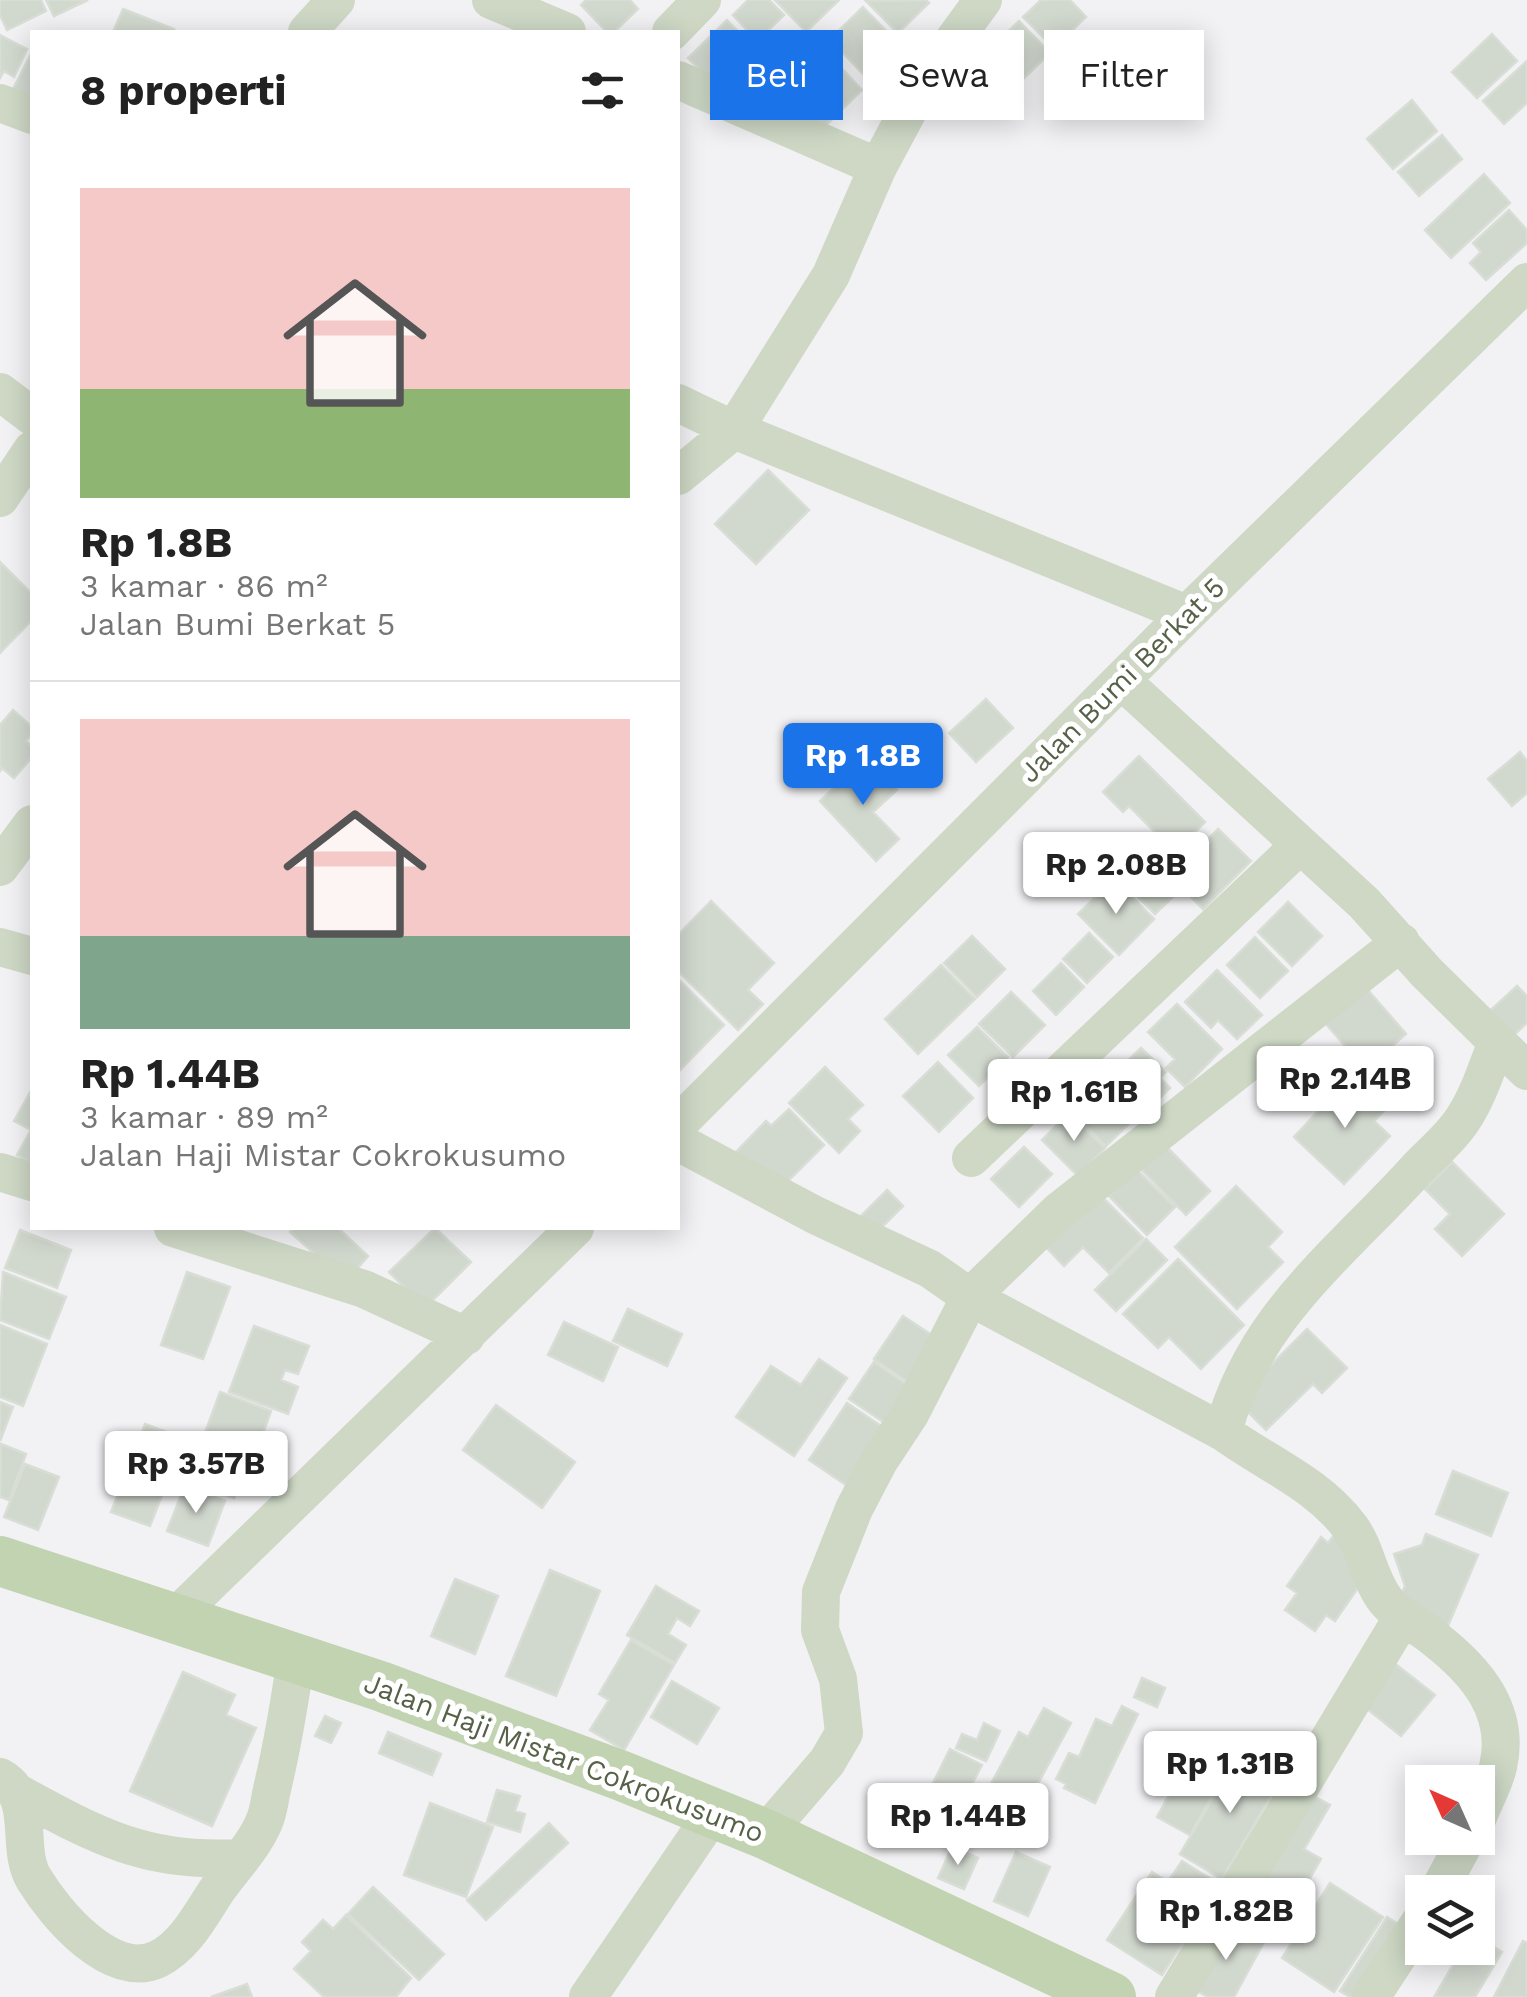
<!DOCTYPE html>
<html lang="id">
<head>
<meta charset="utf-8">
<style>
  :root { --surface:#fff; --page:#f6f6f6; --text:#222; --muted:#767676; --line:#e0e0e0; --accent:#1a73e8 }
  body { margin:0; font-family:"Work Sans",sans-serif; background:var(--page); color:var(--text); height:100vh; display:flex; flex-direction:column; font-size:38px; white-space:nowrap }
  * { box-sizing:border-box; margin:0 }
  p { font-size:32px; color:var(--muted) }
  .icon { flex:none; width:55px; height:55px; fill:none; stroke:currentColor; stroke-width:2; stroke-linecap:round; stroke-linejoin:round }
  .map { position:relative; flex:1; overflow:hidden }
  .side { position:absolute; left:30px; top:30px; width:650px; height:1200px; display:flex; flex-direction:column; background:var(--surface); border-radius:0px; box-shadow:0 5px 25px #0003 }
  .side>* { flex:none }
  .banner { position:absolute; left:710px; top:30px; width:665px; height:90px; display:flex; gap:20px }
  .needle { width:65px; rotate:315deg }
  .controls { position:absolute; left:1405px; top:1765px; display:grid; gap:20px }
  .controls a { display:grid; place-items:center; width:90px; height:90px; border-radius:0px; background:var(--surface); box-shadow:0 5px 25px #0003; font-size:50px }
  .price { position:absolute; translate:-50% -85px; padding:0 22px; border-radius:10px; background:#fff; color:#222; font-size:32px; line-height:65px; filter:drop-shadow(0 2px 5px #0008) }
  .price::after { content:''; position:absolute; left:50%; top:60px; width:30px; height:22px; margin-left:-15px; background:inherit; clip-path:polygon(0 0,100% 0,50% 100%) }
  .price.current { background:var(--accent); color:#fff }
  ul { padding:0; list-style:none }
  li { display:grid; align-content:center; gap:20px; height:530px; padding:0 50px }
  li+li { border-top:2px solid var(--line) }
  li span { display:grid; place-items:center; height:310px; border-radius:0px; color:#555 }
  li>.icon { margin-inline-start:auto }
  span .icon { width:180px; height:180px; fill:#fffc; stroke-width:1 }
  li b { font-size:42px }
  h2 { display:flex; justify-content:space-between; align-items:center; height:120px; padding:0 50px; font-size:42px }
  .pill { padding:0 35px; border-radius:0px; background:var(--surface); box-shadow:0 5px 25px #0003; font-size:35px; line-height:90px }
  .pill.current { background:var(--accent); color:#fff }
  .map>svg:first-child { display:block }
</style>
</head>
<body>
<div class="map">
<svg width="1527" height="1997" viewBox="0 0 1527 1997">
  <rect width="100%" height="100%" fill="#f2f2f4"/>
  <path fill="#d1d8ce" stroke="#d8ded6" stroke-width="2.5" d="M0,0H41L46,11L7,30L0,15Z
    M46,0H88L54,16Z
    M586,0H630L638,9L614,32H607L581,5Z
    M748,0H769L784,15L757,41L733,15Z
    M775,0H839L806,32Z
    M926,0L929,3L898,33L866,1Z
    M1041,0H1070L1086,17L1054,48L1023,17Z
    M863,7L897,42L863,74L830,39Z
    M123,9L174,29L172,32H113Z
    M727,20L760,54L721,92L688,58Z
    M1019,21L1050,53L1019,83L988,51Z
    M1492,34L1517,61L1477,98L1452,72Z
    M0,35L27,49L14,77L4,71L0,78Z
    M32,52V109L9,97Z
    M796,55L814,73L831,57L862,90L823,128L774,77Z
    M982,57L1011,88L982,116L953,86Z
    M1527,61V103L1504,124L1483,101Z
    M1412,100L1437,131L1393,169L1367,139Z
    M1442,135L1462,159L1419,196L1398,172Z
    M1484,174L1510,203L1451,258L1425,230Z
    M1509,210L1527,230V243L1486,280L1470,263L1481,252L1473,243Z
    M768,470L809,510L756,564L715,524Z
    M0,562L32,594V620L0,653Z
    M986,699L1013,728L976,762L949,733Z
    M13,710L32,727V733L26,741L32,747V757L14,778L2,768L0,771V725Z
    M1520,752L1527,761V793L1512,806L1488,779Z
    M1139,756L1205,822L1175,852L1129,806L1123,812L1103,792Z
    M866,758L897,790L873,812L899,839L876,861L820,801Z
    M1218,829L1251,861L1203,909L1171,877Z
    M1154,839L1170,855L1156,869L1179,891L1155,914L1117,876Z
    M1114,879L1154,919L1119,955L1078,914Z
    M711,901L774,963L748,990L763,1004L738,1030L678,971V935Z
    M1288,902L1322,936L1292,966L1258,932Z
    M1089,933L1113,957L1087,983L1063,959Z
    M972,936L1005,969L977,997L944,963Z
    M1255,937L1288,971L1260,998L1227,965Z
    M1061,963L1084,987L1056,1015L1033,991Z
    M941,965L975,999L918,1054L885,1019Z
    M1217,970L1262,1015L1237,1039L1218,1020L1211,1028L1185,1002Z
    M678,979L724,1025L679,1071L678,1069Z
    M1517,986L1527,996V1023L1503,1045L1480,1020Z
    M1367,989L1406,1034L1375,1061L1368,1052L1358,1061L1326,1024Z
    M1011,992L1045,1025L1013,1057L979,1024Z
    M1177,1004L1222,1049L1185,1087L1166,1068L1175,1059L1148,1032Z
    M977,1027L1008,1057L979,1086L948,1055Z
    M1141,1048L1166,1072L1160,1078L1170,1088L1149,1109L1114,1074Z
    M938,1062L973,1098L939,1132L903,1096Z
    M825,1067L863,1105L848,1119L860,1131L839,1153L789,1103Z
    M1350,1077L1384,1111L1374,1121L1390,1136L1344,1184L1294,1137Z
    M1102,1080L1137,1116L1106,1146L1071,1111Z
    M32,1089V1164L17,1155L31,1130L14,1121Z
    M789,1109L824,1145L777,1192L736,1152L766,1121L771,1126Z
    M1069,1113L1105,1148L1078,1176L1042,1140Z
    M1159,1139L1210,1191L1186,1215L1135,1163Z
    M1024,1147L1052,1174L1019,1207L991,1179Z
    M1452,1162L1504,1214L1462,1256L1435,1229L1450,1214L1425,1189Z
    M1136,1169L1175,1207L1147,1235L1109,1196Z
    M1236,1186L1282,1232L1268,1247L1283,1262L1237,1309L1175,1247Z
    M887,1190L903,1206L876,1233L860,1217Z
    M1096,1191L1143,1238L1109,1273L1083,1247L1064,1266L1043,1244Z
    M294,1228H338L368,1256L346,1282L290,1232Z
    M435,1228L471,1262L425,1308L389,1272Z
    M20,1230L71,1250L57,1288L5,1268Z
    M1146,1239L1167,1260L1116,1311L1095,1290Z
    M1178,1259L1244,1325L1201,1369L1169,1337L1158,1348L1123,1314Z
    M3,1272L66,1297L49,1339L0,1320Z
    M187,1272L230,1287L203,1359L161,1345Z
    M628,1309L682,1334L667,1366L613,1341Z
    M903,1316L944,1343L914,1386L874,1359Z
    M564,1322L618,1347L603,1381L548,1355Z
    M0,1325L47,1344L23,1406L0,1397Z
    M254,1326L309,1346L298,1374L285,1370L281,1380L298,1387L288,1414L229,1392Z
    M1307,1329L1347,1368L1322,1393L1313,1384L1266,1430L1236,1400Z
    M819,1359L847,1378L794,1456L736,1417L771,1366L801,1385Z
    M874,1362L915,1390L891,1427L849,1399Z
    M220,1392L271,1411L253,1461L202,1441Z
    M0,1402L13,1407L0,1441Z
    M847,1403L887,1430L849,1487L809,1460Z
    M496,1405L575,1462L542,1508L463,1450Z
    M145,1424L193,1442L182,1471L173,1467L150,1526L111,1512Z
    M1,1444L26,1454L9,1500L0,1497Z
    M200,1446L247,1464L234,1498L187,1479Z
    M25,1464L59,1477L38,1530L4,1517Z
    M1453,1471L1508,1493L1491,1536L1436,1514Z
    M185,1485L225,1501L208,1546L167,1531Z
    M1426,1534L1478,1555L1447,1628L1396,1607L1405,1586L1394,1554L1422,1545Z
    M1334,1535L1369,1572L1335,1621L1326,1615L1315,1631L1285,1610L1297,1593L1287,1586L1321,1537L1328,1543Z
    M550,1570L600,1591L556,1696L506,1676Z
    M455,1579L498,1596L475,1654L431,1636Z
    M656,1586L699,1611L690,1626L677,1618L668,1634L686,1645L675,1663L627,1635Z
    M631,1640L674,1665L624,1750L590,1730L609,1700L599,1694Z
    M1389,1659L1435,1695L1401,1736L1356,1700Z
    M183,1672L235,1695L226,1715L256,1728L212,1826L130,1791Z
    M1142,1678L1165,1688L1157,1707L1134,1697Z
    M672,1681L719,1708L697,1744L651,1717Z
    M1122,1706L1138,1714L1095,1803L1064,1788L1066,1784L1056,1779L1069,1753L1079,1757L1096,1719L1112,1726Z
    M1044,1708L1071,1723L1030,1798L1022,1793L1002,1832L973,1817L1019,1732L1028,1737Z
    M325,1716L341,1723L331,1743L315,1736Z
    M984,1723L1000,1731L986,1761L956,1748L962,1734L977,1740Z
    M388,1732L441,1754L432,1775L379,1753Z
    M950,1749L982,1765L960,1807L929,1791Z
    M1193,1751L1227,1769L1190,1835L1157,1817Z
    M1239,1754L1281,1779L1222,1879L1180,1854Z
    M1301,1789L1330,1805L1304,1849L1321,1859L1277,1935L1232,1908Z
    M497,1790L520,1796L515,1811L525,1814L520,1832L487,1822Z
    M931,1795L951,1804L937,1834L917,1825Z
    M430,1803L493,1827L466,1897L404,1875Z
    M549,1823L568,1843L486,1920L467,1900Z
    M952,1847L978,1858L964,1889L938,1878Z
    M1016,1852L1050,1867L1028,1916L994,1901Z
    M1182,1861L1220,1885L1162,1975L1107,1940L1152,1872L1168,1882Z
    M1330,1883L1383,1917L1334,1992L1282,1958Z
    M373,1887L444,1954L419,1980L348,1914Z
    M346,1915L411,1978L396,1997H324L294,1969L311,1951L302,1942L323,1920L333,1929Z
    M1387,1917L1411,1932L1370,1997H1350L1340,1991Z
    M1224,1921L1264,1942L1234,1997H1208L1188,1986Z
    M1478,1937L1502,1952L1475,1997H1434L1463,1948H1478Z
    M1523,1941L1527,1943V1997H1494Z
    M247,1984L252,1997H211Z"/>
  <g fill="none" stroke-linecap="round" stroke-linejoin="round">
    <path stroke="#ced8c5" stroke-width="38" d="M491,0L567,32
      M307,32L336,0
      M671,32L702,0
      M678,80L878,167
      M0,103L32,115
      M0,392L32,416
      M678,403L734,430L1187,614
      M678,476L734,430L831,275L878,167L924,81L983,0
      M0,498L32,450
      M1121,680L1364,903L1427,973L1497,1042C1487,1067 1478,1097 1463,1119C1451,1138 1431,1154 1416,1170C1340,1254 1253,1317 1223,1432C1267,1464 1317,1483 1350,1527C1367,1549 1369,1581 1387,1602C1401,1619 1419,1625 1435,1639C1476,1671 1511,1711 1498,1767C1494,1784 1484,1801 1478,1817
      M0,867L32,824
      M0,947L32,956
      M1497,1042L1527,1071
      M678,1124L1187,614L1527,282
      M678,1142L815,1215L930,1269L970,1297L910,1414L879,1461L854,1509L821,1592L820,1630L838,1679L844,1733L827,1762L765,1834
      M971,1158L1300,845
      M0,1172L32,1182
      M173,1228L364,1289L466,1336
      M1223,1432L970,1297L1059,1211L1401,942
      M172,1620L575,1228
      M0,1777C37,1797 15,1848 34,1879C56,1915 112,1981 158,1959C185,1946 201,1914 217,1890C232,1869 254,1846 264,1822C269,1811 270,1796 273,1785C283,1742 290,1700 296,1658
      M18,1793C97,1836 146,1863 239,1858
      M1438,1892L1467,1838
      M588,1997L714,1812
      M1174,1997L1402,1618
      M1371,1997L1422,1919"/>
    <path stroke="#c1d3b0" stroke-width="50" d="M0,1561L380,1686L622,1776L765,1834L1111,1997"/>
  </g>
  <g text-anchor="middle" dominant-baseline="central" stroke-width="10" stroke-linejoin="round" paint-order="stroke">
    <g font-size="28" fill="#556248" stroke="#fff">
      <text transform="translate(1122 680) rotate(-45)">Jalan Bumi Berkat 5</text>
      <text transform="translate(564 1758) rotate(21)">Jalan Haji Mistar Cokrokusumo</text>
    </g>
  </g>
</svg>
<div class="controls">
<a><svg class="needle" viewBox="-14 -14 28 28"><path d="M0-13l5 13h-10z" fill="#e53935"/><path d="M0 13l5-13h-10z" fill="#767676"/></svg></a>
<a><svg class="icon" aria-label="layers" viewBox="0 0 24 24"><path d="M12 4l9 5-9 5-9-5zM3 14l9 5 9-5"/></svg></a>
</div>
<b class="price current" style="left:863px;top:808px">Rp 1.8B</b>
<b class="price" style="left:1116px;top:917px">Rp 2.08B</b>
<b class="price" style="left:1345px;top:1131px">Rp 2.14B</b>
<b class="price" style="left:1074px;top:1144px">Rp 1.61B</b>
<b class="price" style="left:196px;top:1516px">Rp 3.57B</b>
<b class="price" style="left:1230px;top:1816px">Rp 1.31B</b>
<b class="price" style="left:958px;top:1868px">Rp 1.44B</b>
<b class="price" style="left:1226px;top:1963px">Rp 1.82B</b>
<div class="banner">
<a class="pill current">Beli</a>
<a class="pill">Sewa</a>
<a class="pill">Filter</a>
</div>
<section class="side">
<h2>8 properti<svg class="icon" aria-label="filters" viewBox="0 0 24 24"><path d="M4 7h16M4 17h16"/><circle cx="9" cy="7" r="2"/><circle cx="15" cy="17" r="2"/></svg></h2>
<ul>
<li><span style="background:linear-gradient(#f6c9c9 65%,#8fb573 0)"><svg class="icon" aria-label="home" viewBox="0 0 24 24"><path d="M3 11l9-7 9 7M6 9v11h12V9"/></svg></span><div><b>Rp 1.8B</b><p>3 kamar · 86 m²</p><p>Jalan Bumi Berkat 5</p></div></li>
<li><span style="background:linear-gradient(#f6c9c9 70%,#7fa58c 0)"><svg class="icon" aria-label="home" viewBox="0 0 24 24"><path d="M3 11l9-7 9 7M6 9v11h12V9"/></svg></span><div><b>Rp 1.44B</b><p>3 kamar · 89 m²</p><p>Jalan Haji Mistar Cokrokusumo</p></div></li>
</ul>
</section>
</div>
</body>
</html>
